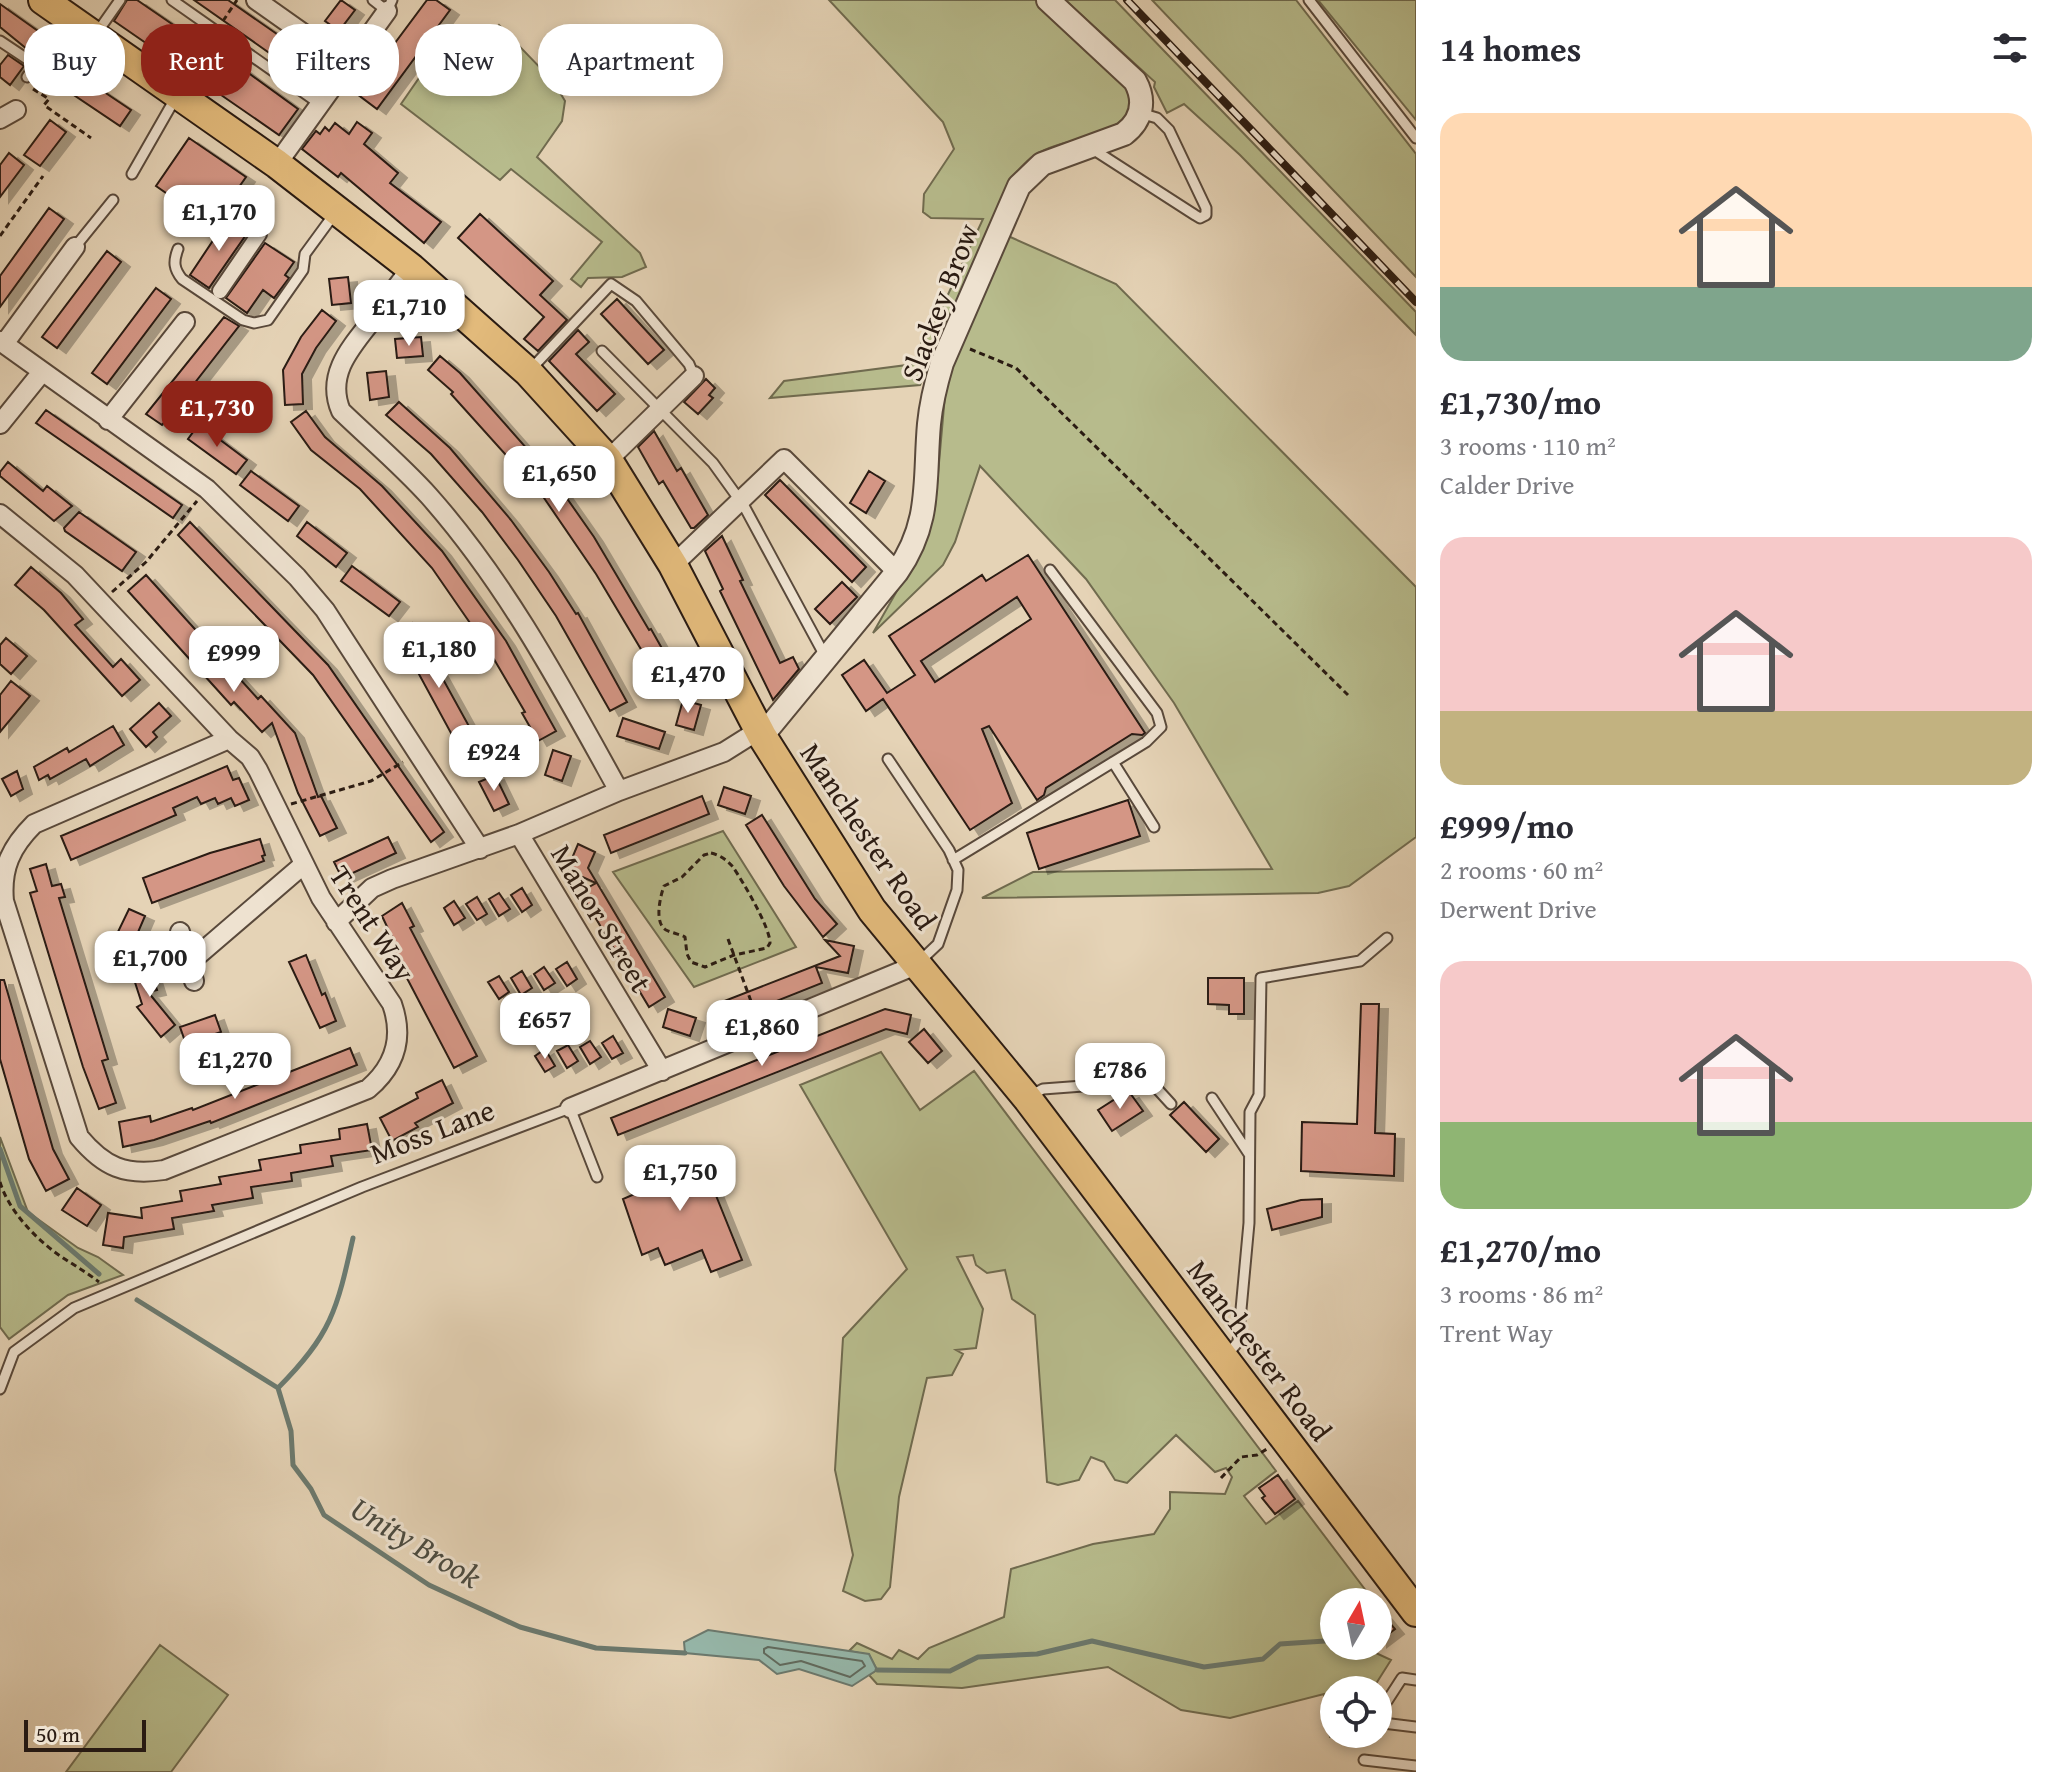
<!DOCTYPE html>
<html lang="en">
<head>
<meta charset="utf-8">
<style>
  :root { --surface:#fff; --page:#f2f2f3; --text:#2b2b33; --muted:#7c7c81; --accent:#8f2418 }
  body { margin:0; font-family:"Gentium Book Plus",serif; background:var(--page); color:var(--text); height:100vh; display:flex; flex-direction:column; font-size:30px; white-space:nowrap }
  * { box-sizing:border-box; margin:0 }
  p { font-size:26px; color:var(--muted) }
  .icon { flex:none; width:44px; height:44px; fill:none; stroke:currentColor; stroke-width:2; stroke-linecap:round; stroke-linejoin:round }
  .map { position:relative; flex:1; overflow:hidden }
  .panel { display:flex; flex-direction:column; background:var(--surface); width:640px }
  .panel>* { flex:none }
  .guide { position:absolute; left:24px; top:24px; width:760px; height:72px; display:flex; gap:16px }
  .needle { width:52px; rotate:9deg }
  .buttons { position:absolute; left:1320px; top:1588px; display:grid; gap:16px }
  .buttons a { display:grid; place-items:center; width:72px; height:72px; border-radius:50%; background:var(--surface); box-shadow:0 4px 12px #0003; font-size:40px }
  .scale { position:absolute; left:24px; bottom:20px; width:122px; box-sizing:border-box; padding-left:8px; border:4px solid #2a1b12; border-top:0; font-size:22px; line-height:28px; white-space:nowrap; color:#2a1b12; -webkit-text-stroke:6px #eee2d0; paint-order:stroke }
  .price { position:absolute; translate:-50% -68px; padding:0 18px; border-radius:16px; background:#fff; color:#222; font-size:26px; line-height:52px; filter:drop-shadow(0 2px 4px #0008) }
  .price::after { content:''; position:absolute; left:50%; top:48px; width:24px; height:18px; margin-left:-12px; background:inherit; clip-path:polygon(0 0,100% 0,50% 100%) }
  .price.selected { background:var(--accent); color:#fff }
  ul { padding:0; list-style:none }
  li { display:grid; align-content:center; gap:16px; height:424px; padding:0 24px }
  li span { display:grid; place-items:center; height:248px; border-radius:24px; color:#555 }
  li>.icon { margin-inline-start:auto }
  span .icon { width:144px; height:144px; fill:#fffc; stroke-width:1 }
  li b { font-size:34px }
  h2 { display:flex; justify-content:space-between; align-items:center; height:96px; padding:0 24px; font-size:34px }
  .pill { padding:0 28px; border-radius:32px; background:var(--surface); box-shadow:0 4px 12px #0003; font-size:28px; line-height:72px }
  .pill.selected { background:var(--accent); color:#fff }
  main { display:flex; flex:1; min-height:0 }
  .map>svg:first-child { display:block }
</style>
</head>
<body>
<main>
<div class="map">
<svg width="1416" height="1772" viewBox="0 0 1416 1772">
  <defs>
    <filter id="shadow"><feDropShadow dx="9" dy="5" stdDeviation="0" flood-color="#0004"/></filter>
  </defs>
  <rect width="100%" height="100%" fill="#e5d3b6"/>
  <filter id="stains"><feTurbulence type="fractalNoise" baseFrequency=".0025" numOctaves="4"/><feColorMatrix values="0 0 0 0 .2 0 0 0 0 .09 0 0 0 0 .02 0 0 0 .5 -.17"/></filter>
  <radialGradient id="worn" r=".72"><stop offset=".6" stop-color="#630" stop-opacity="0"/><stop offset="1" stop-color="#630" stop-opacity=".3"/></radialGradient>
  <path fill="#b7bb8c" stroke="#706b4f" stroke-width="2" d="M829,0H1041L1124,76L1134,103C1117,142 1067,135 1035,155C1026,160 1019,170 1012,177L920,385L770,398L784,381L914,364L924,335L939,314L983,219L931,218L923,212L924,194L954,149L943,122Z
    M1065,0H1115L1416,312V335L1240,155L1184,104L1167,113L1154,87L1155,82Z
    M1152,0H1296L1416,154V277Z
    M1318,0H1416V120Z
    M499,25L553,81L565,101L562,121L537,157L640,253L646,267L622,277L588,278L581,287L571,279L602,242L511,169L500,180L401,104L428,65L454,83Z
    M1008,236L1116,284L1416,587V837L1349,886L1318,893L982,898L1033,872L1272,869L1174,703L1086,579L980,466L955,542L943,565L873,633L923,545L930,527L935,508L945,395L949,375Z
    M723,831L796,947L694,987L613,872Z
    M881,1052L920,1110L974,1071L1276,1471L1244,1496L1266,1524L1298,1501L1370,1596L1362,1602H1334V1646H1361L1391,1660L1372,1690H1334V1734H1339L1338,1737H1330L1324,1694L1230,1718L1181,1710L1108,1667L962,1688L877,1684L869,1675L877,1670L869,1655L849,1651L857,1643L892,1659L899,1650L918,1659L929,1648L1004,1617L1011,1569L1093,1544L1154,1534L1170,1509V1492L1225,1494L1232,1477L1226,1468L1215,1472L1176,1435L1127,1483L1115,1480L1104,1462L1091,1457L1079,1480L1058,1485L1047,1482L1035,1315L1012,1299L1005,1270L987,1273L976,1265L973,1255L957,1257L983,1309L976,1348L956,1350L963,1354L952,1375L927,1378L899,1497L890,1587L881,1599L865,1601L843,1591L853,1555L835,1470L843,1338L907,1269L800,1085Z
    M0,1137L28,1212L78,1248L98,1257L123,1275L68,1295L9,1339L0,1327Z
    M160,1645L228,1695L171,1772H66Z"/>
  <path fill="#96b8ab" stroke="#6b796e" stroke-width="2" d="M708,1630L869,1654L877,1670L852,1686L799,1669L777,1674L759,1660L685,1653L684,1642Z"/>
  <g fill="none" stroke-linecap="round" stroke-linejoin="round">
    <path stroke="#606a5e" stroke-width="2" d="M768,1647L862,1661L865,1666L850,1677L801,1661L780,1665L764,1653V1649Z"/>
    <path stroke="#6b796e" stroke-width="5" d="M0,1149L20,1206L99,1274
      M137,1300L278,1388L291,1431L293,1465L311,1489L324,1515L429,1585L520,1627L596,1648L685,1653
      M278,1388C331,1335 337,1310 353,1238
      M877,1670L950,1671L978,1657L1037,1654L1092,1641L1204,1667L1263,1659L1280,1644L1325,1641"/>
  </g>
  <path fill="#d49685" stroke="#2a1b12" stroke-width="2" fill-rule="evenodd" filter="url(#shadow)" d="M127,0H137L226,61L228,58L298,109L279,135L114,21Z
    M194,0H228L307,55L295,71Z
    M341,0L355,10L339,31L325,21Z
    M427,0H436L450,10L377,109L357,94Z
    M0,4L45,36L33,54L0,27Z
    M8,55L24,66L10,85L0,77V65Z
    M58,61L131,110L120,126L47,77Z
    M50,120L66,132L40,166L24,155Z
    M357,122L372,133L364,144L398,173L390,183L441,222L424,243L341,173L338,177L302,149L316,131L320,134L325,127L329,131L335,123L349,134Z
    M189,138L246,177L225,207L201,191L189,209L156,186Z
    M9,153L24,165L0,197V165Z
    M49,208L64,219L0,307V276Z
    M480,214L553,281L540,295L567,320L538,351L524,339L544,317L458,238Z
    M228,218L248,232L209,288L190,275Z
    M265,243L294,262L285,275L289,278L274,298L263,290L247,313L226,298Z
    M107,251L121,262L57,348L42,337Z
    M348,277L351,303L332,305L329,279Z
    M156,288L171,299L107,384L92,373Z
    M617,299L664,350L648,364L601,314Z
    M322,310L336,321L316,348L302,374L303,404L285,405L283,370L301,337Z
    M224,317L239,326L162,425L146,414Z
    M578,330L589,342L576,354L615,394L597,411L549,361Z
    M421,337L423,356L397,358L395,339Z
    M440,356L460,373L552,477L594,537L649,630L651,629L668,659L671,657L684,680L668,689L651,659L648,661L596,574L542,495L451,394L453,392L428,370Z
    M386,371L389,397L370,400L367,373Z
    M706,379L715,388L709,395L713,398L698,414L684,402Z
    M399,402L450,448L511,520L549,572L576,614L578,613L627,702L610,711L556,616L518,560L482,512L431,454L386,415Z
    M46,410L182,505L173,518L36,423Z
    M306,411L325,437L382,486L442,551L506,641L556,731L538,741L522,713L525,712L488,649L432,568L360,489L311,450L291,422Z
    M199,424L247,460L236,474L188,439Z
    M654,431L677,471L681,468L708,515L694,528H691L663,481L659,484L638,447Z
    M8,462L43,491L47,486L72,506L54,521L0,476V472Z
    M251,471L299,506L288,521L240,485Z
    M869,471L885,481L866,513L850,503Z
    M780,480L866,567L852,582L765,495Z
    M79,512L136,552L122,571L65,531L64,528Z
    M190,522L328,665L444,832L431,842L313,675L178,535Z
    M307,522L347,553L336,567L297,536Z
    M722,536L743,580L740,581L780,663L793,657L799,669L773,700L720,591L723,589L705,551Z
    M1028,555L1145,733L1142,735L1132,734L1046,788L1044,795L1037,800L989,726L982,729L1012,803L970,830L883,699L866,711L842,675L864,660L887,693L915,675L889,636L982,575L986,581ZM1017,597L1031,619L935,682L921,661Z
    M352,566L400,602L389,616L341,581Z
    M31,567L61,593L83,619L75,625L113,667L121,659L140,680L122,696L44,610L15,585Z
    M146,575L258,699L261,696L295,733L318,797L321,796L337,828L320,836L298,793L272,723L262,732L234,702L231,705L128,591Z
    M842,582L857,597L830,624L815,609Z
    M412,623L481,748L464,757L396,632Z
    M6,638L27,656L11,674L0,664V645Z
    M11,681L30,696L0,732V695Z
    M683,700L701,705L694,730L676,725Z
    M159,703L171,716L153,732L157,737L146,747L130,729Z
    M623,718L665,732L659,749L617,736Z
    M113,726L124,745L90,766L86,759L50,779L48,775L39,780L34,767L67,748L69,752Z
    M553,750L571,756L562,781L545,775Z
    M227,766L233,780L239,778L249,800L235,806L231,798L218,804L215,798L201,804L197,797L173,808L176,815L71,860L61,836Z
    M17,771L23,789L11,796L2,779Z
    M495,775L509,804L494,811L479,782Z
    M724,787L751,796L745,814L718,805Z
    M702,796L709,814L611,853L604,835Z
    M1128,800L1140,836L1039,869L1027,833Z
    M762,815L815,899L837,924L823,937L784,886L746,825Z
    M388,837L396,853L342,878L334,862Z
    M260,839L265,855L262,856L264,861L152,903L143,878L210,853Z
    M578,844L595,852L588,868L665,997L649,1007L580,892L596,883L567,870Z
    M46,864L52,886L61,884L65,897L59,898L108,1059L102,1061L116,1103L99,1109L83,1067L30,893L37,891L30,869Z
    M522,888L532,905L522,912L511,895Z
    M499,893L510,909L499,916L489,899Z
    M477,897L487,914L477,920L466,904Z
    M454,901L465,918L454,925L444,908Z
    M402,903L414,926L410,928L477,1056L454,1068L387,940L392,937L382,916Z
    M129,909L145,916L133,944L116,936Z
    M825,940L854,946L848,973L816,967L822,983L721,1023L714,1005L840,956Z
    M306,955L322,995L325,993L336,1021L320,1028L289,962Z
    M148,961L157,990L148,992L175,1025L161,1037L137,1007L142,1004L130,967Z
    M567,962L577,979L567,986L556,969Z
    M544,967L555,983L544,990L534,974Z
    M522,971L532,988L521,995L511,978Z
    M499,976L509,992L499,999L488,982Z
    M1208,978H1244V1014H1229V1005L1208,1004Z
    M0,980H4L53,1149L69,1179L46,1191L29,1159L0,1059Z
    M1361,1004H1379L1375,1133L1395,1134L1394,1176L1301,1171L1302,1122L1357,1124Z
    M668,1009L696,1018L690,1036L663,1027Z
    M885,1009L911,1015L907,1034L886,1029L618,1135L611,1118Z
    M215,1015L221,1032L186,1044L180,1027Z
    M924,1029L942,1051L928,1063L909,1042Z
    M613,1036L623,1053L612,1059L602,1043Z
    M590,1041L601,1057L590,1064L580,1047Z
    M568,1045L578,1061L567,1068L557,1051Z
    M350,1048L357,1065L211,1123L210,1121L154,1140L123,1147L119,1122L150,1116L151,1122L192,1108L193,1110Z
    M545,1049L555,1066L545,1072L535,1056Z
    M442,1080L453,1103L415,1123L418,1127L392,1141L380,1118L418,1098L416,1093Z
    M1130,1093L1143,1111L1112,1131L1098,1110L1123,1094L1124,1096Z
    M1184,1102L1219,1139L1206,1152L1170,1115Z
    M367,1124L372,1150L331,1156L333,1166L291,1173L292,1181L251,1187L253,1198L212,1205L214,1211L172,1218L174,1229L124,1237L123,1248L103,1245L108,1213L142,1218L141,1208L182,1201L180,1191L221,1184L219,1177L261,1170L259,1160L301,1153L300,1145L340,1139L339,1129Z
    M698,1151L742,1260L711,1272L702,1250L665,1265L658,1248L642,1255L623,1199L637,1193L628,1170L660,1157L663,1165Z
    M77,1188L101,1205L87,1226L62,1210Z
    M1322,1199V1217L1272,1230L1267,1209L1301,1200Z
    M1278,1475L1295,1499L1275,1514L1262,1498L1265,1496L1259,1488Z
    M1378,1609L1395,1629L1378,1642Z"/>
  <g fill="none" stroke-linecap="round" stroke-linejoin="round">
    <g stroke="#59493b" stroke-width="13">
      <path id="service" d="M172,0L320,104
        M373,0L387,11L392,0
        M1309,0L1416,138
        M96,34L120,0
        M0,41L36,65
        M27,77L66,20
        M1091,148L1195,215L1200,218L1206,215V208L1169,130L1157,118L1140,113
        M132,174L176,97
        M75,247L113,200
        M178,249C173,262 174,269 182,279L243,320L254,323L268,320L303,270L305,254L335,213
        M602,351L713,463L744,506L825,656
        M531,369L611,284L636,301L689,364L694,376
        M888,759L949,850L958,870L957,890L938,944L920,961
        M1113,762L1154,827
        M953,860L1146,742L1161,727L1157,713L1050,570
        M1031,1095L1043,1089L1150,1081L1171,1104
        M1212,1098L1249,1154
        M1226,1356L1238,1342L1249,1223L1250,1112L1259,1095L1261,978L1360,961L1387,938
        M0,1389L14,1352L74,1308L362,1187L570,1108L597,1177
        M1416,1680L1402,1678L1378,1715L1383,1723L1416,1727
        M1364,1760L1416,1766"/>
    </g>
    <g stroke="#59493b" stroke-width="18">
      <path id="pedestrian" d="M220,291L259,234"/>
    </g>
    <g stroke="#59493b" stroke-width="22">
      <path id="minor" d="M256,0L348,65
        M0,119L16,110
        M277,164L387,11
        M411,268C399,284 386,301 374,318C352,346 325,374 341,411C370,439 402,466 429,496C507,584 562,688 619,791
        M0,341L207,489L297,577L325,610L480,849
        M4,344L75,247
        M108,420L185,322
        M0,424L42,372
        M608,460L694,376
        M0,514L75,575L229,739L250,757L258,770L321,898L392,1004C404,1038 395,1066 368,1089L164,1170C125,1176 104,1167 79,1137L4,901C1,868 11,847 34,824L229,739
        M673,565L784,459L897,572
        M519,834L662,1071
        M336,922L372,888L392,879L519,834L619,791L724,752L759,730
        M180,932L194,981
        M189,963L303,865
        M570,1108L916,965"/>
    </g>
    <g stroke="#59493b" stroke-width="26">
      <path id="tertiary" d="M762,736L897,572C932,522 924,480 929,424C931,403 936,383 942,363L1019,186L1042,164L1124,134C1142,120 1146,101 1135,81L1048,0"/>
    </g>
    <g stroke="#2a1b12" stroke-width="32">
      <path id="primary" d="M43,0L277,164L411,268L528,372L608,460L673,565L762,736L872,910L1027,1098L1416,1612"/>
    </g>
    <path stroke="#2a1b12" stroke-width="3" stroke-dasharray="6 4" stroke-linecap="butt" d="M223,21L237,0
      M33,89L49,99L44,105L91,138
      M0,236L43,176
      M970,349L1016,368L1348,695
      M112,592L146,562L197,501
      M291,804L371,781L403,762
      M711,853C720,855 727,860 733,867C743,882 770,927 770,943L767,948L734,955L705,967L691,962L687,954L685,937C679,934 672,933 666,930C654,923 660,897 664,886L682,877L704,855Z
      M728,939L755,1012
      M0,1182C8,1209 33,1236 56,1253C70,1263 85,1271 99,1282
      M1221,1478L1241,1457L1257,1455L1267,1449"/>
    <use href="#service" stroke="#eee2d0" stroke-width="9"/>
    <use href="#pedestrian" stroke="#eee2d0" stroke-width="14"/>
    <use href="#minor" stroke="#eee2d0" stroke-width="18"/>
    <use href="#tertiary" stroke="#eee2d0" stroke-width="22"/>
    <use href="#primary" stroke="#e2ba7b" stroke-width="28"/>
    <g stroke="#2a1b12" stroke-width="8">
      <path id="rail" d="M1127,0L1416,302"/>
    </g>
    <use href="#rail" stroke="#eee2d0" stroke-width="5" stroke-dasharray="15" stroke-linecap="butt"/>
  </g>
  <g text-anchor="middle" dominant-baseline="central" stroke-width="6" stroke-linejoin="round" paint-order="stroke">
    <g font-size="30" fill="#2a1b12" stroke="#eee2d0">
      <text transform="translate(939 302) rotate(-69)">Slackey Brow</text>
      <text transform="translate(869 836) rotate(56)">Manchester Road</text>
      <text transform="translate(602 918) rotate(59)">Manor Street</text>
      <text transform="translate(373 923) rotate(57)">Trent Way</text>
      <text transform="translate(432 1131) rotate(-21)">Moss Lane</text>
      <text transform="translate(1260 1350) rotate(53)">Manchester Road</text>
    </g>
    <g font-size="32" font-style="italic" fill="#4a4a40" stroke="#eee2d0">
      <text transform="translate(416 1542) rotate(31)">Unity Brook</text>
    </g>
  </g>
  <rect width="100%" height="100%" filter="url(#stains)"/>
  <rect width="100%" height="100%" fill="url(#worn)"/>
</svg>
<div class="buttons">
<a><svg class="needle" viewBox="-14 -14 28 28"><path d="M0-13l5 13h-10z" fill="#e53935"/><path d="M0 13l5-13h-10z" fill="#7c7c81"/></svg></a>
<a><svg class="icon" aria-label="locate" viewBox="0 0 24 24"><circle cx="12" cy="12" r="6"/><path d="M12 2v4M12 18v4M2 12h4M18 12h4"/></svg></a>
</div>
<div class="scale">50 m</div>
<b class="price" style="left:219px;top:253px">£1,170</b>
<b class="price" style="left:409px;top:348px">£1,710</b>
<b class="price selected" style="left:217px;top:449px">£1,730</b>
<b class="price" style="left:559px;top:514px">£1,650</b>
<b class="price" style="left:439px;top:690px">£1,180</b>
<b class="price" style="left:234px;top:694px">£999</b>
<b class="price" style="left:688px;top:715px">£1,470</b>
<b class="price" style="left:494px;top:793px">£924</b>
<b class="price" style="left:150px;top:999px">£1,700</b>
<b class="price" style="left:545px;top:1061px">£657</b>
<b class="price" style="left:762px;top:1068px">£1,860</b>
<b class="price" style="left:235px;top:1101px">£1,270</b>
<b class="price" style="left:1120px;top:1111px">£786</b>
<b class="price" style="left:680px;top:1213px">£1,750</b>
<div class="guide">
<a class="pill">Buy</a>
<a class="pill selected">Rent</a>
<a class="pill">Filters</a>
<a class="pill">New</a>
<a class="pill">Apartment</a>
</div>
</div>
<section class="panel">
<h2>14 homes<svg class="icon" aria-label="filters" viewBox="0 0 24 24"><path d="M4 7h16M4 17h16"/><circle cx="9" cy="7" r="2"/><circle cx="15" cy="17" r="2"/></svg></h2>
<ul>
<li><span style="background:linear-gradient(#ffd9b3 70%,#7fa58c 0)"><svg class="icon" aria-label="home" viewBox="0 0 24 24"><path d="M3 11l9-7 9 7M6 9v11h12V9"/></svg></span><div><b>£1,730/mo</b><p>3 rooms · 110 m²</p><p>Calder Drive</p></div></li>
<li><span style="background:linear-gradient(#f6c9c9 70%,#c2b280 0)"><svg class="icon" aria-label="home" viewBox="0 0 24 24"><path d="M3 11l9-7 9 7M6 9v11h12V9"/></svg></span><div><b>£999/mo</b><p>2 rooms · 60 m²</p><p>Derwent Drive</p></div></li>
<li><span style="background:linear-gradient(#f6c9c9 65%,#8fb573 0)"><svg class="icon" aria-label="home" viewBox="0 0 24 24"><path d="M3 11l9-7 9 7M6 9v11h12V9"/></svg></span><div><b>£1,270/mo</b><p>3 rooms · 86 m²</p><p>Trent Way</p></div></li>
</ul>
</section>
</main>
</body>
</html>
